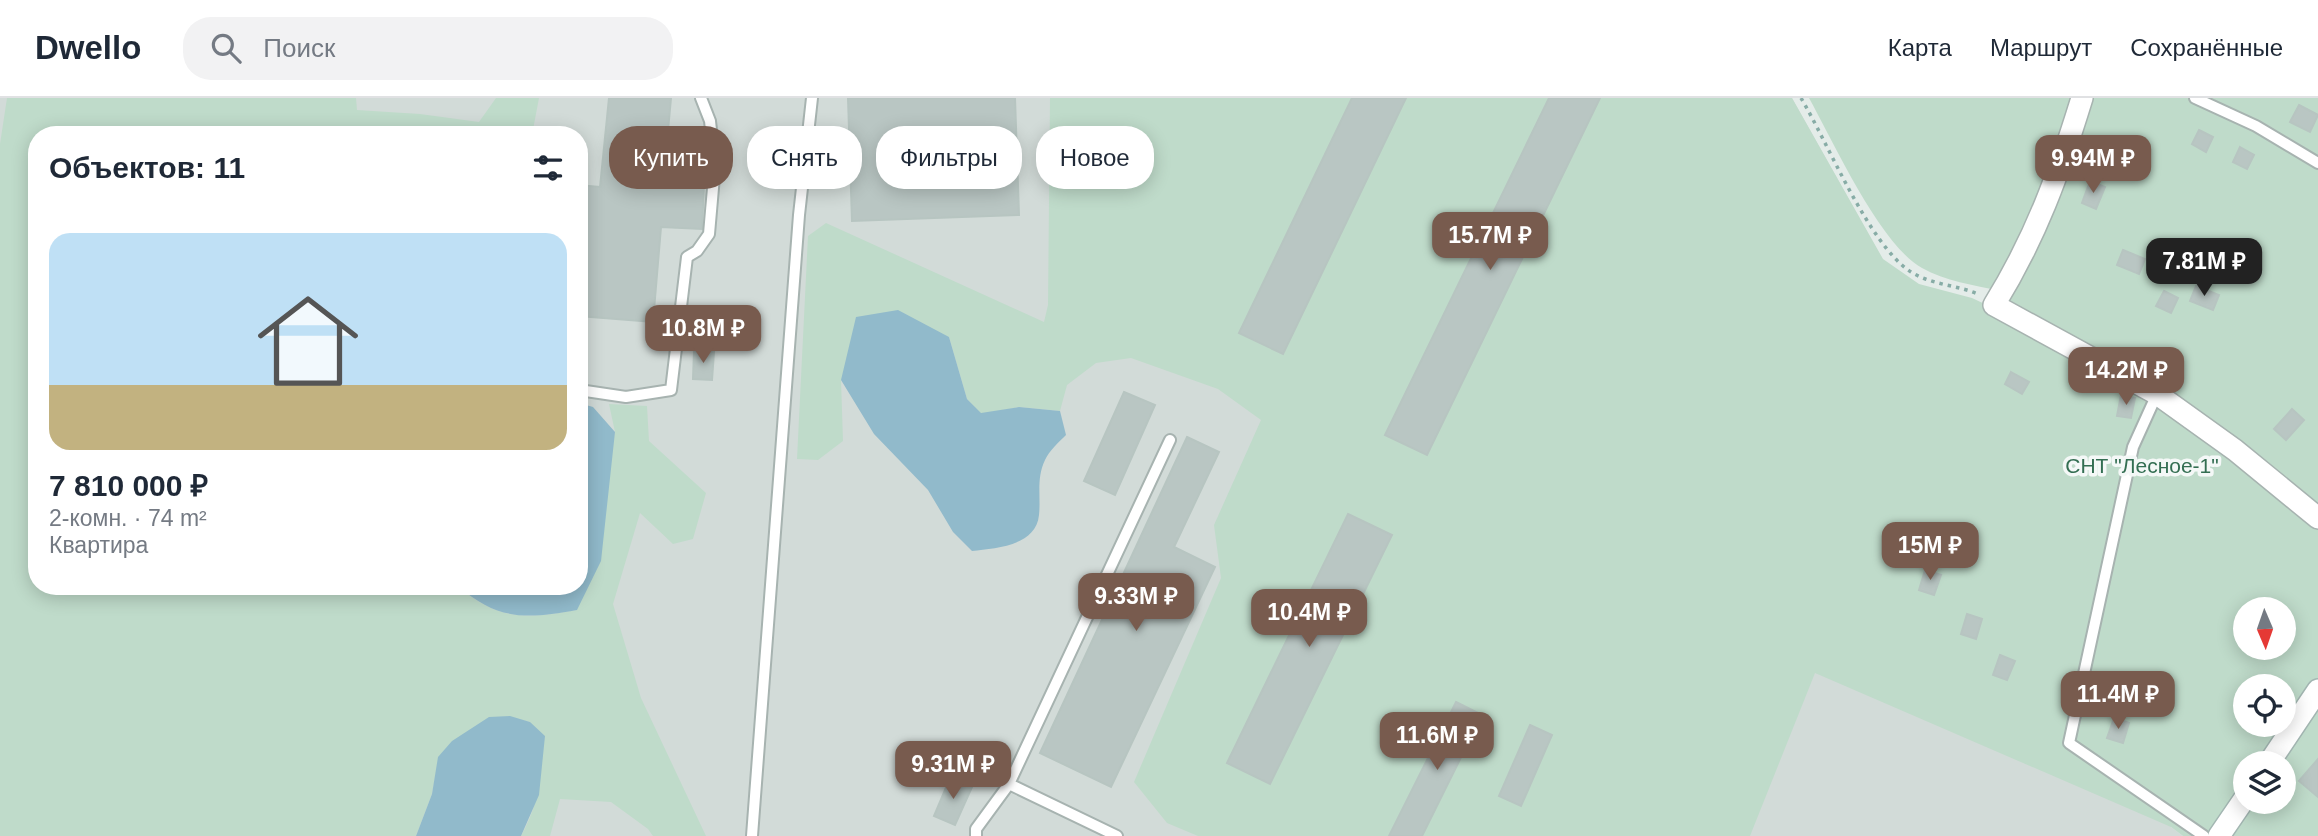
<!DOCTYPE html>
<html lang="ru">
<head>
<meta charset="utf-8">
<style>
  :root { --surface:#fff; --page:#f2f2f3; --text:#1f2937; --muted:#747a83; --line:#e0e1e3; --accent:#785b4e }
  body { margin:0; font-family:Helvetica,sans-serif; background:var(--page); color:var(--text); height:100vh; display:flex; flex-direction:column; font-size:26px; white-space:nowrap }
  * { box-sizing:border-box; margin:0 }
  p { font-size:23px; color:var(--muted) }
  .icon { flex:none; width:38px; height:38px; fill:none; stroke:currentColor; stroke-width:2; stroke-linecap:round; stroke-linejoin:round }
  .map { position:relative; flex:1; overflow:hidden }
  .drawer { position:absolute; left:28px; top:28px; width:560px; height:469px; display:flex; flex-direction:column; background:var(--surface); border-radius:28px; box-shadow:0 4px 18px #0003 }
  .drawer>* { flex:none }
  .top-card { position:absolute; left:609px; top:28px; width:665px; height:63px; display:flex; gap:14px }
  .needle { width:46px; rotate:178deg }
  .fabs { position:absolute; left:2233px; top:499px; display:grid; gap:14px }
  .fabs a { display:grid; place-items:center; width:63px; height:63px; border-radius:50%; background:var(--surface); box-shadow:0 4px 18px #0003; font-size:35px }
  .price { position:absolute; translate:-50% -60px; padding:0 16px; border-radius:14px; background:var(--accent); color:#fff; font-size:23px; line-height:46px; filter:drop-shadow(0 2px 4px #0008) }
  .price::after { content:''; position:absolute; left:50%; top:42px; width:21px; height:16px; margin-left:-10px; background:inherit; clip-path:polygon(0 0,100% 0,50% 100%) }
  .price.selected { background:#222; color:#fff }
  ul { padding:0; list-style:none }
  li { display:grid; align-content:center; gap:14px; height:371px; padding:0 21px }
  li span { display:grid; place-items:center; height:217px; border-radius:21px; color:#555 }
  li>.icon { margin-inline-start:auto }
  span .icon { width:126px; height:126px; fill:#fffc; stroke-width:1 }
  li b { font-size:30px }
  h2 { display:flex; justify-content:space-between; align-items:center; height:84px; padding:0 21px; font-size:30px }
  .chip { padding:0 24px; border-radius:28px; background:var(--surface); box-shadow:0 4px 18px #0003; font-size:24px; line-height:63px }
  .chip.selected { background:var(--accent); color:#fff }
  header { display:flex; align-items:center; gap:42px; box-sizing:border-box; height:98px; padding:0 35px; background:var(--surface); border-bottom:2px solid var(--line) }
  header strong { font-size:33px }
  nav { display:flex; gap:38px; margin-inline-start:auto; font-size:24px }
  .search { width:490px; height:63px; background:var(--page); display:flex; align-items:center; gap:18px; box-sizing:border-box; padding:0 24px; border-radius:28px; color:var(--muted); font-size:26px }
  .map>svg:first-child { display:block }
</style>
</head>
<body>
<header>
<strong>Dwello</strong>
<div class="search"><svg class="icon" aria-label="search" viewBox="0 0 24 24"><circle cx="10" cy="10" r="6"/><path d="M15 15l6 6"/></svg>Поиск</div>
<nav><a>Карта</a><a>Маршрут</a><a>Сохранённые</a></nav>
</header>
<div class="map">
<svg width="2318" height="738" viewBox="0 0 2318 738">
  <rect width="100%" height="100%" fill="#e4ece9"/>
  <path fill="#d2dbd8" fill-rule="evenodd" d="M0,0H1792L1939,262L2171,729L2183,738H0ZM37,37H579V488H37Z"/>
  <path fill="#bfdbca" fill-rule="evenodd" d="M7,0H356L357,12L420,16L479,24L496,0H539L532,37H37V488H458C498,523 527,521 576,512L615,334L609,306L647,308L649,343L706,395L693,441L673,446L640,415L613,506L641,600L706,738H653L648,731L611,704L560,701L550,738H521C546,692 538,673 530,624C483,611 473,632 439,659L432,696L416,738H0V46Z
    M1050,0H1792L1883,161L1919,186L1972,200L1989,208L2000,193C1974,187 1945,183 1922,170C1880,147 1833,43 1809,0H2318V738H2183L2171,729L1815,575L1750,738H1198L1167,725L1134,684L1221,480L1214,427L1261,322L1218,291L1131,260L1096,265L1067,287L1060,313L1019,309L981,316L967,301L949,239L841,282L843,343L818,362L797,361L808,138L826,125L1044,224L1048,207ZM2245,511H2284V550H2245ZM2245,588H2284V626H2245ZM2245,665H2284V704H2245Z"/>
  <path fill="#91bacb" d="M898,212L949,239L967,301L981,315L1019,309L1060,313L1066,337C1059,344 1049,353 1045,362C1036,381 1041,398 1039,417C1036,448 996,450 972,453L953,434L928,392L874,336L841,282L856,219Z
    M579,305L593,309L615,334L601,463L577,512C527,521 498,523 458,488H579Z
    M510,618L530,624L545,638L539,697L521,738H416L432,696L438,659L452,643L489,619Z"/>
  <path fill="#b9c6c3" stroke="#b7c5c1" stroke-width="2" d="M609,0H671L665,65L705,66L702,131L661,129L653,224L579,218V87L600,89Z
    M848,0H1015L1019,117L852,123Z
    M1352,0H1406L1283,256L1239,235Z
    M1549,0H1600L1427,357L1385,337Z
    M2299,7L2318,17L2310,34L2290,24Z
    M2199,32L2213,39L2206,54L2192,46Z
    M2240,49L2254,57L2247,71L2233,64Z
    M2090,83L2105,89L2096,111L2082,105Z
    M2123,152L2145,161L2139,176L2117,167Z
    M2196,188L2219,197L2213,212L2190,203Z
    M2164,193L2178,200L2171,215L2156,208Z
    M694,253L714,254L712,282L693,281Z
    M2011,274L2029,284L2022,296L2005,286Z
    M1124,294L1155,307L1115,397L1084,383Z
    M2121,297L2135,300L2131,320L2117,318Z
    M2292,311L2304,322L2286,342L2274,331Z
    M1187,339L1219,354L1174,449L1215,469L1111,689L1040,655Z
    M1348,416L1392,437L1270,686L1227,665Z
    M1925,472L1941,477L1934,497L1919,492Z
    M1967,516L1982,521L1976,541L1961,536Z
    M2000,557L2015,563L2007,582L1993,577Z
    M1456,604L1482,617L1422,738H1389Z
    M2114,620L2129,625L2123,645L2107,640Z
    M1530,627L1552,637L1521,708L1499,698Z
    M2318,661V699L2299,683Z
    M950,680L972,689L955,727L934,718Z"/>
  <g fill="none" stroke-linecap="round" stroke-linejoin="round">
    <g stroke="#a7b3b0" stroke-width="14">
      <path id="lane" d="M2195,0L2256,28L2318,65
        M579,292L626,299L671,292L687,159L697,153L709,136L715,67L710,23L701,0
        M2157,296L2133,349L2069,645L2204,738
        M1009,686L1117,738
        M752,738L799,117L812,0
        M976,738V731L1009,686L1170,342"/>
    </g>
    <g stroke="#a7b3b0" stroke-width="24">
      <path id="street" d="M2082,0C2059,75 2036,139 1994,207L2157,296L2235,352L2318,420"/>
    </g>
    <g stroke="#a3b6b2" stroke-width="24">
      <path id="secondary" d="M2269,665L2318,592
        M2219,738L2245,700"/>
    </g>
    <path stroke="#87aca6" stroke-width="3.5" stroke-dasharray="3.5 5" stroke-linecap="butt" d="M1801,0C1828,45 1869,147 1911,174C1932,187 1957,187 1978,196"/>
    <use href="#lane" stroke="#fff" stroke-width="10"/>
    <use href="#street" stroke="#fff" stroke-width="21"/>
    <use href="#secondary" stroke="#fff" stroke-width="21"/>
  </g>
  <g text-anchor="middle" dominant-baseline="central" stroke-width="7" stroke-linejoin="round" paint-order="stroke">
    <g font-size="21" fill="#336e52" stroke="#f4f8f7">
      <text x="2142" y="367">СНТ "Лесное-1"</text>
    </g>
  </g>
</svg>
<div class="fabs">
<a><svg class="needle" viewBox="-14 -14 28 28"><path d="M0-13l5 13h-10z" fill="#e53935"/><path d="M0 13l5-13h-10z" fill="#747a83"/></svg></a>
<a><svg class="icon" aria-label="locate" viewBox="0 0 24 24"><circle cx="12" cy="12" r="6"/><path d="M12 2v4M12 18v4M2 12h4M18 12h4"/></svg></a>
<a><svg class="icon" aria-label="layers" viewBox="0 0 24 24"><path d="M12 4l9 5-9 5-9-5zM3 14l9 5 9-5"/></svg></a>
</div>
<b class="price" style="left:2093px;top:97px">9.94M ₽</b>
<b class="price" style="left:1490px;top:174px">15.7M ₽</b>
<b class="price selected" style="left:2204px;top:200px">7.81M ₽</b>
<b class="price" style="left:703px;top:267px">10.8M ₽</b>
<b class="price" style="left:2126px;top:309px">14.2M ₽</b>
<b class="price" style="left:1930px;top:484px">15M ₽</b>
<b class="price" style="left:1136px;top:535px">9.33M ₽</b>
<b class="price" style="left:1309px;top:551px">10.4M ₽</b>
<b class="price" style="left:2118px;top:633px">11.4M ₽</b>
<b class="price" style="left:1437px;top:674px">11.6M ₽</b>
<b class="price" style="left:953px;top:703px">9.31M ₽</b>
<div class="top-card">
<a class="chip selected">Купить</a>
<a class="chip">Снять</a>
<a class="chip">Фильтры</a>
<a class="chip">Новое</a>
</div>
<section class="drawer">
<h2>Объектов: 11<svg class="icon" aria-label="filters" viewBox="0 0 24 24"><path d="M4 7h16M4 17h16"/><circle cx="9" cy="7" r="2"/><circle cx="15" cy="17" r="2"/></svg></h2>
<ul>
<li><span style="background:linear-gradient(#bfe0f5 70%,#c2b280 0)"><svg class="icon" aria-label="home" viewBox="0 0 24 24"><path d="M3 11l9-7 9 7M6 9v11h12V9"/></svg></span><div><b>7 810 000 ₽</b><p>2-комн. · 74 m²</p><p>Квартира</p></div></li>
</ul>
</section>
</div>
</body>
</html>
